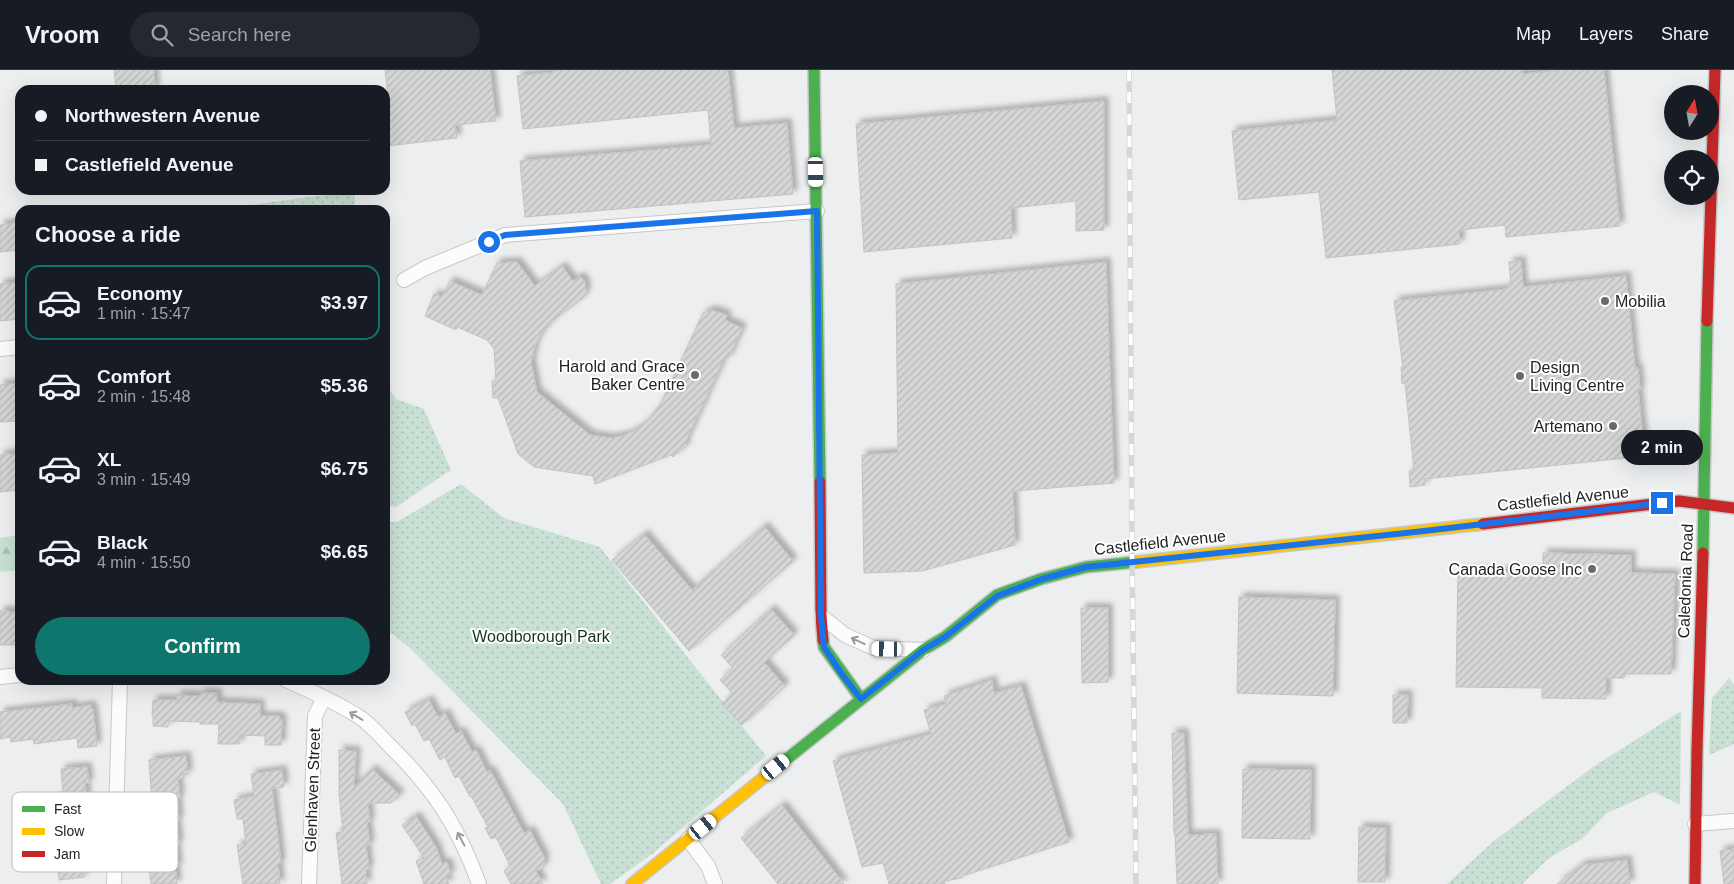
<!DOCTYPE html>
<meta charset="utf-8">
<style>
:root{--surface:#171b24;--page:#242831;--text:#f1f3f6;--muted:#9ea1a6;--line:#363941;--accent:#0f766e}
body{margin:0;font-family:Arial,sans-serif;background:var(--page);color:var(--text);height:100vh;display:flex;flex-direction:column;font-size:19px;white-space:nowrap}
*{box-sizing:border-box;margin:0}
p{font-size:16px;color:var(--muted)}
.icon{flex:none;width:28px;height:28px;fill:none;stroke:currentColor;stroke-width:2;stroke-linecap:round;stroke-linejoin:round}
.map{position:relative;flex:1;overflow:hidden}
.panel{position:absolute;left:15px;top:135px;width:375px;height:480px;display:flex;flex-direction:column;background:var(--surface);border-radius:15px;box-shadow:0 5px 20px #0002}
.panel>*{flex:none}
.guide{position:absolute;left:15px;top:15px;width:375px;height:110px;border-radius:15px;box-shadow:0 5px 20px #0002;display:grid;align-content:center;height:110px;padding:0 20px;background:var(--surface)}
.needle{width:32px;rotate:11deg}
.fabs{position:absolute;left:1664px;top:15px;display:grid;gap:10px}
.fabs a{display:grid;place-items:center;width:55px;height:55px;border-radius:50%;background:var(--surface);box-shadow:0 5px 20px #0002;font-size:25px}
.end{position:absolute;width:22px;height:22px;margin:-11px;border:6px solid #1a73e8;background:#fff;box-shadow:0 0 0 2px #fff}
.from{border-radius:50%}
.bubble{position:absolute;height:35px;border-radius:18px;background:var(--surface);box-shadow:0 5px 20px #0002;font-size:16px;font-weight:700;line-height:35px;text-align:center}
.car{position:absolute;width:15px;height:30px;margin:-15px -8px;border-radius:6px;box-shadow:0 0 4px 1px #0007;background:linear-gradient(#fff 24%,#345 0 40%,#fff 0 76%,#345 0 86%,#fff 0)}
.guide b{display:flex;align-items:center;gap:18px;height:48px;font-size:19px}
.guide b+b{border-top:1px solid var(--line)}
.guide i{width:12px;height:12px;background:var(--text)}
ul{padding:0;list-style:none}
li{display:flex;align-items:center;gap:15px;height:75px;margin:0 10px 8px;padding:0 10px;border:2px solid transparent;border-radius:15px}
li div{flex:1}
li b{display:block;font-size:19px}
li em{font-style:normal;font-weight:700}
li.current{border-color:var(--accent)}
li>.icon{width:45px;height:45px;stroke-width:1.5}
h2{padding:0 20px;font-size:22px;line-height:60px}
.button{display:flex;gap:10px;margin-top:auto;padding:10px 20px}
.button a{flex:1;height:58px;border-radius:30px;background:var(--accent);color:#fff;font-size:20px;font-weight:700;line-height:58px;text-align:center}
header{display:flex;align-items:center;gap:30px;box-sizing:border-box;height:70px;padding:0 25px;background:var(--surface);border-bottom:1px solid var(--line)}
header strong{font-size:24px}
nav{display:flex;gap:28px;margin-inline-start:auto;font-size:18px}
.search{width:350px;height:45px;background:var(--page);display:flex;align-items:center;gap:12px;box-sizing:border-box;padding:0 18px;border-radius:28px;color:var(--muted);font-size:19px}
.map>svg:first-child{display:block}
</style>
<header>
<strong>Vroom</strong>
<div class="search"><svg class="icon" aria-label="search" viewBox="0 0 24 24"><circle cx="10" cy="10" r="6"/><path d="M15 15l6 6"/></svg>Search here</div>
<nav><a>Map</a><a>Layers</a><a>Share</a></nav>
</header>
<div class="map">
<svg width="1734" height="814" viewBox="0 0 1734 814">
<defs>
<pattern id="forest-firs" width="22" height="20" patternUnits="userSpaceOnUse" patternTransform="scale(1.25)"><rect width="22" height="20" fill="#c9e0d4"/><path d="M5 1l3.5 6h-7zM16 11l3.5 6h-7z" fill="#acc0b6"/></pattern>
<pattern id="park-dots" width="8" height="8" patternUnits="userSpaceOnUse" patternTransform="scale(1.25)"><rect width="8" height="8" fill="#c9e0d4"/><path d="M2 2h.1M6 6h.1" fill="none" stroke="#acc0b6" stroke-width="1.8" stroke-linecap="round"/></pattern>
<pattern id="building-hatch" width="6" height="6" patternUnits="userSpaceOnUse" patternTransform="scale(1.25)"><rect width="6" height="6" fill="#d5d6d6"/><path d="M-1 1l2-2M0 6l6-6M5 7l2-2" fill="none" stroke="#b7b7b8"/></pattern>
<filter id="shadow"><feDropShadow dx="4.5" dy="-4.5" stdDeviation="2.5" flood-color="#0004"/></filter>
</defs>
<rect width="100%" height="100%" fill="#edeeef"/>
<path fill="url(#forest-firs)" d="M20,465v35l-20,2v-34z"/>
<path fill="url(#park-dots)" d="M355,121v19h-143z
M385,313l11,16 28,10 27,61 -55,37 -11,-2z
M461,414l43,34 96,29 166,209 -114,98 -42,30h-9l-38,-80 -153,-156 -25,-20v-106h12z
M1729,608l5,7v59l-25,11 3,-57z
M1681,641l-1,94 -26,-13 -47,21 -25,26 -33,19 -27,26h-75l47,-43 99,-74z"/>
<path fill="url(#building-hatch)" stroke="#c2c3c4" filter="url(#shadow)" d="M114,0h40l1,20h-39z
M385,0h105l6,51 -41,4 2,13 -71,8 -1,-51h3z
M555,0h173l6,58 53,-5 6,71 -268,23 -5,-56 191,-16 -3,-35 -185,19 -6,-53 38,-4z
M1332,0h191v4l39,-4h42l16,156 -114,11 -1,-12 -46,5 1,14 -134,14 -7,-66 -80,8 -7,-69 105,-11z
M1104,31v129l-28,1v-30l-65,7 1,30 -148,14 -8,-128z
M20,152v28l-20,2v-27z
M1521,191l2,26 103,-11 9,92h3l2,22h-2l7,66 -221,23 1,6 -15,2 -1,-16 5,-1 -9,-87 -3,1 -1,-17h2l-9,-66 113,-12 -1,-3h5l-2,-24z
M517,192l18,24 27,-20 11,15 7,-5 5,6 1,10 -3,6 -31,23 -11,13 -6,11 -4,17 6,30 53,43 21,3 15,-3 13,-7 12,-11 10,-14 42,-90 9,-3 15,5 -2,5 17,8 -14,31 -4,-1 -39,85 2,2 -14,12 -2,-2 -76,29 -2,-8 -59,-9 -16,-13 -20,-56h-5l-1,-17h4l-2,-32 -7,-9 -30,-13 -1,3 -31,-14 9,-22 8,3 8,-16 32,14 15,-32z
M1106,192l8,221 -101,8 2,54 -93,26 -58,2 -2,-118 36,-2 -2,-169z
M20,212v37l-20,2v-37z
M20,313v38l-20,1v-37z
M20,383v37l-20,2v-37z
M764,456l29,35 -104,90 -77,-91 32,-26 48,56z
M1543,483l88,2v18l44,1 -4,100h-46l-1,4h-18v21l-64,-1v-10l-86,-1 2,-116 85,1z
M1239,527l96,3 -2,96 -96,-3z
M1081,538h27v74l-26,1z
M771,539l23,26 -30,27 21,24 -43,39 -20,-21 11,-10 -13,-14 13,-12 -12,-13z
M0,541l20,1v33h-20z
M992,610l2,13 27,-7 48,156 -107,34v2l-18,3 1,3h-56l-6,-21 -21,4 -29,-106 98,-27 -7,-24 22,-6 -2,-8z
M200,623h17v9l43,2v12h19v2l3,1 -1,26h-16v-9l-25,-1v8l-2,1h-20l1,-20h-19v-2l-31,-1 -1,6 -15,-1v-11h-1l1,-15h24v-5l23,1z
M1393,625h15l-1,28h-14z
M429,630l9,17 7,-4 11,21 5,-3 11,21 4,-2 11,22 3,-2 34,63 6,-3 15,29 -2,1 2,4 -2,1 1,2 -8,4 7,13h-32l-7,-13 6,-5 -14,-29 -5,2 -6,-11 3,-1 -17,-31 -1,1 -11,-21 -4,2 -10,-21 -5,3 -11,-21 -5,2 -9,-17 -3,2 -7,-14z
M72,634v4l19,-3v4h2l4,37 -19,2 -1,-10 -43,6 -1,-5 -22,3 -1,-5 -10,2v-27z
M1172,663h12l4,102 28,-1 2,50h-41l-2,-51h-1z
M339,680l17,1 -2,36 18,-18 28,26 -9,8h-23l2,19 -3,1 3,22 -4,1 3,23 -3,1 1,14h-25l-6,-51 7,-1 -4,-39z
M186,686l2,18h-5l1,4 -6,1 2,19 -3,1 2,21 -3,1 3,23h-3l2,23h-3l2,17h-26l-3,-22h3l-1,-29 1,-3h3l-5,-70z
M87,697l2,16h-4l3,24h-3l4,43h-3l1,3 -4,1 2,23 -26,3 -2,-16 4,-1 -7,-65 7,-1 -1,-4h3l-2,-24z
M1243,699l68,1 -1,69 -68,-1z
M282,700l2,17 -12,1 9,75h-3l2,21h-37l-6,-39 9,-1 -3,-25h-6l-3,-19 20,-4 -3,-22z
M782,735l48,61 14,18h-66l-37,-46z
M416,746l20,31 6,17 5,-2 4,12 -5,2 3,8h-25l-8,-23 8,-3 -22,-33z
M1359,757l27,1 -1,54h-27z
M1734,779v35h-10l-4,-33z
M1627,790l3,24h-73l25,-19z"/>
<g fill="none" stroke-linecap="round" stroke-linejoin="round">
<g stroke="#c7c8c8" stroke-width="16">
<path id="street" d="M404,210l21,-12 80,-33 312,-24
M0,279l20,-2
M821,546l24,19 29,13 49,2
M0,607l20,-2
M286,610c25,11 52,23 75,38 11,8 21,20 30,29 43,42 68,81 88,137
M1695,754l39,-3
M688,769l20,27 7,18
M114,814l6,-204
M309,814l6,-168 9,-18"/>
</g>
<g stroke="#c7c8c8" stroke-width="14">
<path id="fast" d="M814,0l6,412
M1703,483l4,-232
M823,570l1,7 37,52
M783,692l140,-112 22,-13 52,-42 44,-16 45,-12 50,-5"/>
</g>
<g stroke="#c7c8c8" stroke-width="14">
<path id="slow" d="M1136,492l347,-38
M632,814l151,-122"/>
</g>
<g stroke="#c7c8c8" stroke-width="14">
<path id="jam" d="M1707,251l8,-251
M820,412l1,134 2,24
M1483,454l196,-23 55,7
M1695,814l2,-134 6,-197"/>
</g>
<use href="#street" stroke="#fcfcfd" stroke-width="14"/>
<use href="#fast" stroke="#4caf50" stroke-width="11"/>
<use href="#slow" stroke="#ffc107" stroke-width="11"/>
<use href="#jam" stroke="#c62828" stroke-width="11"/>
<g stroke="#d6d6d7" stroke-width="5.5">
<path id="rail" d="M1129,0l3,479 4,335"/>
</g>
<use href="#rail" stroke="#fff" stroke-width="4" stroke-dasharray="11" stroke-linecap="butt"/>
</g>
<defs><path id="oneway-shaft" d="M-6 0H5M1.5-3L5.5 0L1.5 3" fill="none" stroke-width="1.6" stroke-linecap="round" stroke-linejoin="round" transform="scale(1.25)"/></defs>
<g stroke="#9a9a9b">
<use href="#oneway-shaft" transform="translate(858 571) rotate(-155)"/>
<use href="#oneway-shaft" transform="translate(356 646) rotate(-149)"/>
<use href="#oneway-shaft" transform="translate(461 769) rotate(-118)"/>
</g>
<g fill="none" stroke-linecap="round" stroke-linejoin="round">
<path stroke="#1a73e8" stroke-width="6" d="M489,172l16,-7 312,-24 4,405 3,31 17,26 20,26 62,-49 22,-13 52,-41 45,-17 44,-12 338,-36 238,-28"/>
</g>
<g fill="#6a6a6b" stroke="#fff" stroke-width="2">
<circle cx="1605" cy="231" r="5"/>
<circle cx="695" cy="305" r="5"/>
<circle cx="1520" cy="306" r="5"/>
<circle cx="1613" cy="356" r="5"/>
<circle cx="1592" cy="499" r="5"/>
</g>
<g text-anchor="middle" stroke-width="4" stroke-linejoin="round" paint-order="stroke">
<g font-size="16" fill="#232324" stroke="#fff" text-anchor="end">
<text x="1615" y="237" text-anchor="start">Mobilia</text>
<text x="685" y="302">Harold and Grace<tspan x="685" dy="18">Baker Centre</tspan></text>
<text x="1530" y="303" text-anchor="start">Design<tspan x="1530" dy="18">Living Centre</tspan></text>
<text x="1603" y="362">Artemano</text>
<text x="1582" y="505">Canada Goose Inc</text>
</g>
<g font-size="16" fill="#232324" stroke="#fff">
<text transform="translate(1563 428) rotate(-6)" y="6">Castlefield Avenue</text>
<text transform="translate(1160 472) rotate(-6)" y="6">Castlefield Avenue</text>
<text transform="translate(1685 511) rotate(-88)" y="6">Caledonia Road</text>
<text transform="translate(312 720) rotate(-88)" y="6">Glenhaven Street</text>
</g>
<g font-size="16" fill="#153324" stroke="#fff">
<text x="541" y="572">Woodborough Park</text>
</g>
</g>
<rect x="12" y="722" width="166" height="80" rx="8" fill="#fff" stroke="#bdbdbd" stroke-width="1"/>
<rect x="22" y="736" width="23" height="6" fill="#4caf50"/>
<rect x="22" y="758" width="23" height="7" fill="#ffc107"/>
<rect x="22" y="781" width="23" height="6" fill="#c62828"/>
<g font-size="14" fill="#232324">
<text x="54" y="744">Fast</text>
<text x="54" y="766">Slow</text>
<text x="54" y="789">Jam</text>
</g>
</svg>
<div class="fabs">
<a><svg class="needle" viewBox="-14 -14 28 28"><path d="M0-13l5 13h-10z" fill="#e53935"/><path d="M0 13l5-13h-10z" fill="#9ea1a6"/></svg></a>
<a><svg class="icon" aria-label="locate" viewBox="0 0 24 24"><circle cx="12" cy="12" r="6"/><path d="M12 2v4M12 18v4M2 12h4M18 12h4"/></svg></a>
</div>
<i class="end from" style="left:489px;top:172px"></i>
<i class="end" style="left:1662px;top:433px"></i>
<div class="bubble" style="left:1621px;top:360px;width:82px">2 min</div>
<i class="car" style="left:816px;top:102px;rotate:179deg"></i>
<i class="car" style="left:887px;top:579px;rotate:271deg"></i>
<i class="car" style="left:776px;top:697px;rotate:51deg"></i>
<i class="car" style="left:703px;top:757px;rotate:51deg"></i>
<div class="guide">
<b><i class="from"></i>Northwestern Avenue</b>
<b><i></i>Castlefield Avenue</b>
</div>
<section class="panel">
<h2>Choose a ride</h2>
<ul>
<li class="current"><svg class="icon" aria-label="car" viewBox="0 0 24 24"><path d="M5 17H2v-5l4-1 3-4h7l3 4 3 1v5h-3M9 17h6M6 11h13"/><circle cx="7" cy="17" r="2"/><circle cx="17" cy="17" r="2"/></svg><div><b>Economy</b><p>1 min · 15:47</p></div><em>$3.97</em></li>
<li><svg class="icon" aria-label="car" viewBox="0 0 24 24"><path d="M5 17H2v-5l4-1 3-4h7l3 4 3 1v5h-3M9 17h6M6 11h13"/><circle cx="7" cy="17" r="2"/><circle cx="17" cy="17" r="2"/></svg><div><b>Comfort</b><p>2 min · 15:48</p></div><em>$5.36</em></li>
<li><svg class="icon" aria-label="car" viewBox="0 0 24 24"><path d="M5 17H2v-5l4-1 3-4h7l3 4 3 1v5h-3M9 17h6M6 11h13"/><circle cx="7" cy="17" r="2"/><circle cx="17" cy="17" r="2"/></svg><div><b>XL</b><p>3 min · 15:49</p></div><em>$6.75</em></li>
<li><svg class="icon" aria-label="car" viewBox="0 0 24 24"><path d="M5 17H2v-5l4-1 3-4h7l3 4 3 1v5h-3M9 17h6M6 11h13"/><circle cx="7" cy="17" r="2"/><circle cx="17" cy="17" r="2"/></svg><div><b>Black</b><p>4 min · 15:50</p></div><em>$6.65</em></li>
</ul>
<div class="button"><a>Confirm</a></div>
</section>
</div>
